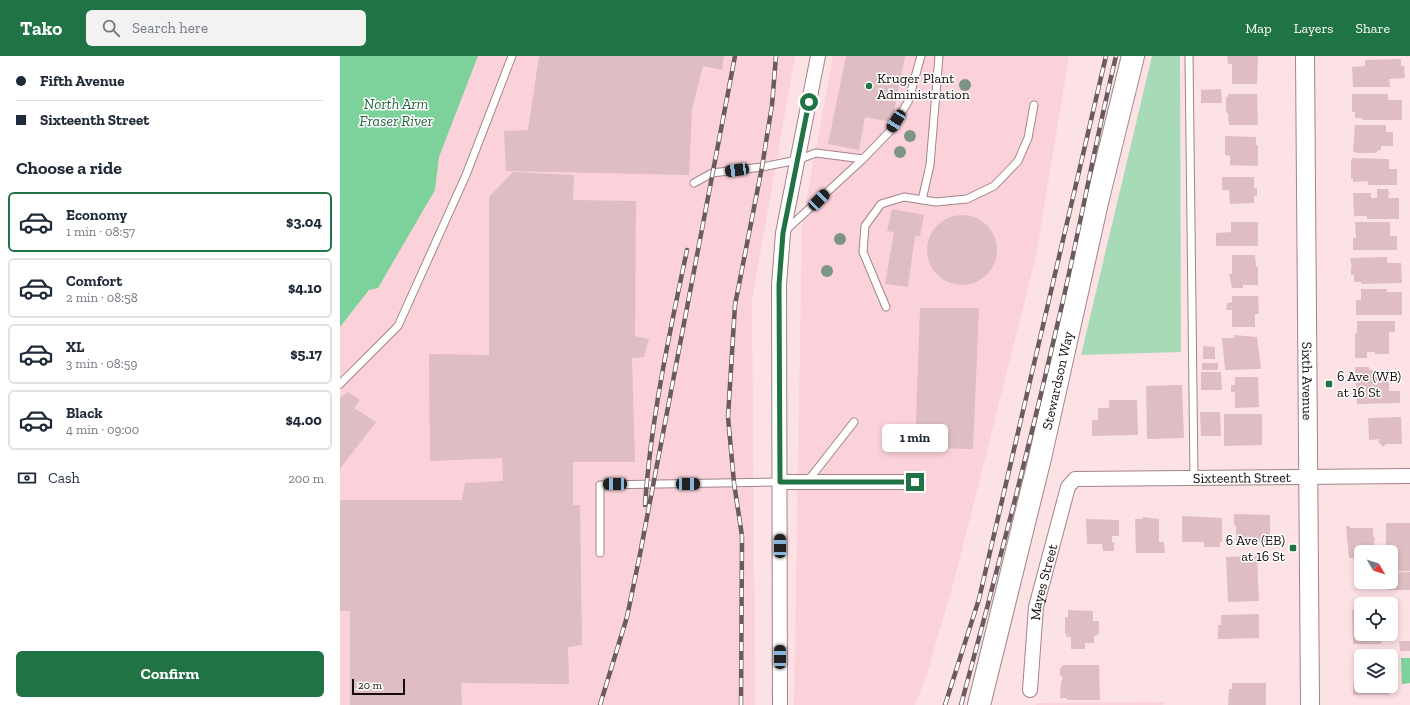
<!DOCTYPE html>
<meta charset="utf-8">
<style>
:root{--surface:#fff;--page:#f2f2f3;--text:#1f2937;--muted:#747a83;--line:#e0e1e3;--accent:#207344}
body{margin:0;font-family:"Zilla Slab",serif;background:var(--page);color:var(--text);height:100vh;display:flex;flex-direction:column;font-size:15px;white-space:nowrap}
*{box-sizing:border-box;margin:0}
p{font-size:13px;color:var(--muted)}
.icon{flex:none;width:22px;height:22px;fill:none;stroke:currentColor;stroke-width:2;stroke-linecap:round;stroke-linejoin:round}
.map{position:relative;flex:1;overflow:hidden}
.drawer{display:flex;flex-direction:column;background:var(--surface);width:340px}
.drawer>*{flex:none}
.guide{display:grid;align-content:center;height:88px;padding:0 16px;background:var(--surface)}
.needle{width:26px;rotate:129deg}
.fabs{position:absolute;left:1014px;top:489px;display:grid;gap:8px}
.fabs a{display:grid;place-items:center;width:44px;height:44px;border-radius:6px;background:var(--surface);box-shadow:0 2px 6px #0003;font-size:20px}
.scale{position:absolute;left:12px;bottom:10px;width:53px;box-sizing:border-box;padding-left:4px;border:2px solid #160b0d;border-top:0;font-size:11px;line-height:14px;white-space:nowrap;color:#160b0d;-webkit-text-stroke:3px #fff;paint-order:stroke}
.end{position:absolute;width:18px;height:18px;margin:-9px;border:5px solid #207344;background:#fff;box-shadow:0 0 0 2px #fff}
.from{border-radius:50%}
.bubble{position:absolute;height:28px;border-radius:6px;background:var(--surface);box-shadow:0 2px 6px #0003;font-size:13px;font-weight:700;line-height:28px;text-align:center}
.car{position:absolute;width:12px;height:24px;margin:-12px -6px;border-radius:5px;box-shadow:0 0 3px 1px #0007;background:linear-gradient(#222 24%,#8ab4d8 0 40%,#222 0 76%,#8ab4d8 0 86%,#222 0)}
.guide b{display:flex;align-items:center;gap:14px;height:38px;font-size:15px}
.guide b+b{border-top:1px solid var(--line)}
.guide i{width:10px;height:10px;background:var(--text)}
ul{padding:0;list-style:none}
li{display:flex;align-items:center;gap:12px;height:60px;margin:0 8px 6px;padding:0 8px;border:2px solid var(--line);border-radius:6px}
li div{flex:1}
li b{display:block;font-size:15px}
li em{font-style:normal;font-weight:700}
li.current{border-color:var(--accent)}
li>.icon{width:36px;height:36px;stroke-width:1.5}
h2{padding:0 16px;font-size:18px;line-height:48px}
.pay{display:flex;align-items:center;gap:10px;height:44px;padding:0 16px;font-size:15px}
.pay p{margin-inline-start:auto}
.primary-button{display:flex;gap:8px;margin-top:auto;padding:8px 16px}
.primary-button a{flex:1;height:46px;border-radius:6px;background:var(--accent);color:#fff;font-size:16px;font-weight:700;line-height:46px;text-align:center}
header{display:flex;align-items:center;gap:24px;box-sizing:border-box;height:56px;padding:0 20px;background:var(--accent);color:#fff}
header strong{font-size:19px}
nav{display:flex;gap:22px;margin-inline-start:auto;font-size:14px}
.search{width:280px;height:36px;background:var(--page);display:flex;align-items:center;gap:10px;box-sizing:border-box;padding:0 14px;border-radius:6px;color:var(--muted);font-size:15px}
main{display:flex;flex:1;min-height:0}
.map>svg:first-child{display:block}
</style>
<header>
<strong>Tako</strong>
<div class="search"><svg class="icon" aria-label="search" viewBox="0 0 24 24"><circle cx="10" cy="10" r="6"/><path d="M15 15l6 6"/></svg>Search here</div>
<nav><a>Map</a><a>Layers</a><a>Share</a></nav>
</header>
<main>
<section class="drawer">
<div class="guide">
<b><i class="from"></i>Fifth Avenue</b>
<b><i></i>Sixteenth Street</b>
</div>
<h2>Choose a ride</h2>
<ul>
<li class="current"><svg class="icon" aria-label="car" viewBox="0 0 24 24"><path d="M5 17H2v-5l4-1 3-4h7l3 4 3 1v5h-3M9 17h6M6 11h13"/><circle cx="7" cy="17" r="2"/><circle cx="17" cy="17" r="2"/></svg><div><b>Economy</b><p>1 min · 08:57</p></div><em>$3.04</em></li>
<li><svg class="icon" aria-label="car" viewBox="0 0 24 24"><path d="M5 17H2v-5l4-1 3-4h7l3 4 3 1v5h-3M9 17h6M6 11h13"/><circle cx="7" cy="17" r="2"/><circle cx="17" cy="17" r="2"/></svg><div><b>Comfort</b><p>2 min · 08:58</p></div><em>$4.10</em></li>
<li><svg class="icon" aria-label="car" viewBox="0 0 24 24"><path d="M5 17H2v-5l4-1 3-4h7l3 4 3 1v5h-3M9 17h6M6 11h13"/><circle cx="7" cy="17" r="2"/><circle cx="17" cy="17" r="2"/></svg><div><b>XL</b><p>3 min · 08:59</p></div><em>$5.17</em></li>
<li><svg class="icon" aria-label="car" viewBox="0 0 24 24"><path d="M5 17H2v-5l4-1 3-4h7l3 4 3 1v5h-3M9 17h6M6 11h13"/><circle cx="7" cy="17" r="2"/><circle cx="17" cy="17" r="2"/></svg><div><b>Black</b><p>4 min · 09:00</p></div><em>$4.00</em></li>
</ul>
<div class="pay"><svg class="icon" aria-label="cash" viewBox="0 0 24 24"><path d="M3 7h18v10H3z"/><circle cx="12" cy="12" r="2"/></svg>Cash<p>200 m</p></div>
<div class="primary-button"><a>Confirm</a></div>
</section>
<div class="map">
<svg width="1070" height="649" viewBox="0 0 1070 649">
<rect width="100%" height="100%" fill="#fce1e5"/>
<path fill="#fbd2d9" d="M138,0h317l-43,244 3,405h-415v-378l29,-37 66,-100 4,-33z
M493,0h236l-33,200 -82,325 -27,93 -12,31h-121l8,-481z
M823,646v3h-127l1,-2z"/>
<path fill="#a7dab7" d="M812,0h28l1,296 -100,3z"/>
<path fill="#7cd29a" d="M0,0h138l-39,101 -4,33 -57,98 -9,2 -29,37z
M1061,602h9v25l-8,1z"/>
<path fill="#debec3" d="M199,0h185l-2,14 -19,-4 -11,43 -3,66 -183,-4 -2,-40 24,-1z
M506,0h59l-13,66 -27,-5 -6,33 -31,-6z
M887,0h31l-1,28h-25v-20h-4z
M1061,3v7h3l1,12 -16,1 1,8h-37l-1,-20 13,-1v-6z
M881,33l1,14h-21v-13z
M888,38h29l1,31h-29l-1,-12h-2v-16h2z
M1012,38h36v6h14v20h-40v-2h-7v-6h-3z
M1015,69h31v7h7v14h-12v3l-6,4h-19v-1h-3z
M885,80l31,1v8h2v21l-28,-1v-9l-5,-1z
M1013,102l36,1v10h8v16h-29v-4l-15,1v-3h-2v-19z
M173,116l61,3 -1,25 63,1 -1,135 14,3 -5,18 -12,1 3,104h-62v43h7l2,140 -14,2 1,37 -108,-1 1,22h-112v-94h-10v-111h122l3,-17 38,-2 -1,-23 -72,3 -1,-107 60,1v-158z
M882,121h32v11h3v8h-3v7l-24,1 -1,-14h-7z
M1037,133h11l2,6h-2v3h11v21h-32v-3h-13l-1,-23h18v5h6z
M552,153l32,6 -4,21h-5l-7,51 -23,-3 9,-52 -7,-1z
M587 194a35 35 0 1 1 70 0a35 35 0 1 1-70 0Z
M891,166h27v24h-42v-13l15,-1z
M1015,166h35v14h7v14h-44v-12h3z
M892,199h23l1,12h2v18h-15v3h-11l-3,-14h3z
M1047,201v6h14l1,20 -41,1v-2h-7v-7h-3v-8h1l-2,-9z
M1021,233h26v3h15v23h-46v-15h5z
M892,240h26l1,18h-4v13h-23v-17h-6l1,-7 5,-1z
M580,252h59l-6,141 -58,-1z
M1017,265h38v11h-6v22h-14v-2h-8v6h-12v-25h2z
M894,279l23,2 4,32 -36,1 -3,-32h12z
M863,290l12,1v12h-12z
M862,307h16v7h-16z
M1015,311h14v3h20v21h11v12l-43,1z
M861,316h20l1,18h-21z
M895,321h23l1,30 -24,1v-16h-4v-7h4z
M842,329l2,53 -37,1 -1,-53z
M8,336l12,8 -6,8 22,14 -36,47v-71z
M769,344h28l1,35 -46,1v-16h6v-12h11z
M860,356h20l1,24h-20z
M884,358h38v31l-38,1z
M1061,361l1,27h-16l-3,3 -5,-6 2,-2 -11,1 -1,-22z
M894,458l36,1v27h-34v-17h-2z
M842,460l40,2v24h-2v5h-16v-5h-22z
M803,461l16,2v23h5l1,11h-29l-1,-34h7z
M746,463l33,1v16h-7v6h2v9h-11l-1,-7h-15z
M1046,467h24v48l-19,1v-20h-5z
M1006,470h4v2h23v9h2l-2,15h-12v6h-12z
M917,500l2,45 -31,1 -2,-45z
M1070,516v18h-22v-8h3v-9z
M728,554l25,1v10h6v13l-5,2v7h-9v6h-14v-12h-5l1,-3h-2v-17h3z
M1012,554h9v24h20v10h-28z
M919,558v24l-41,1v-14h3v-10z
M1059,585h11v10h-10z
M723,609h36l1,35h-33v-2h-7l1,-16 2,-4 -3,-3v-6z
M1019,622h2v8h27l1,9h-36v-12h6z
M892,627h34v22h-38l1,-16h3z"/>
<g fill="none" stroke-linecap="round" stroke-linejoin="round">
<g stroke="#a28489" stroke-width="9">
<path id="service" d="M849,0l5,421
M354,127l18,-10 50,-6 35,-7 19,-7 47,6
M582,144l8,-35 9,-109
M445,175l78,-72 27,-28 18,-29 13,-46
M546,251l-23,-55 2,-26 16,-22 23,-7 32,5 31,-3 27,-13 24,-25 10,-23 6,-33
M0,328l58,-58 68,-151 46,-119
M467,426l47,-60
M260,497v-68l180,-3"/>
</g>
<g stroke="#a28489" stroke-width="16">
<g id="minor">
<path d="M440,426h135"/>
<path id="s1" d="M690,634l6,-83 32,-120 7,-8 335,-3"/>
<path d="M440,649l-1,-420 4,-52 35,-177"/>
</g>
</g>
<g stroke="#a28489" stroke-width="20">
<g id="tertiary">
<path id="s2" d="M965,0l5,649"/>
</g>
</g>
<g stroke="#a28489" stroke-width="24">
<g id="primary">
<path id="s3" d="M639,649l61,-247 58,-260 35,-142"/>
</g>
</g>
<use href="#service" stroke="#fff" stroke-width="7"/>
<use href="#minor" stroke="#fff" stroke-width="14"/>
<use href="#tertiary" stroke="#fff" stroke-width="18"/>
<use href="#primary" stroke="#fff" stroke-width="22"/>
<g stroke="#6c5b5e" stroke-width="4.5">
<path id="rail" d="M305,449c6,-86 24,-170 42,-255
M260,649l27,-88 13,-63 95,-498
M401,649l1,-169 -8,-53 -6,-66 7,-112 27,-138 10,-62 4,-49
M605,649l34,-106 127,-543
M621,649c36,-132 70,-266 101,-400 19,-83 34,-166 54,-249"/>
</g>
<use href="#rail" stroke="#fff" stroke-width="3" stroke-dasharray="9" stroke-linecap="butt"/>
</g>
<g fill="#7f9584">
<circle cx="625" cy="29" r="6"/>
<circle cx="570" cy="80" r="6"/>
<circle cx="560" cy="96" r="6"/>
<circle cx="500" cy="183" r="6"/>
<circle cx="487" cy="215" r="6"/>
</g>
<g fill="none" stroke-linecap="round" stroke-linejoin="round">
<path stroke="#207344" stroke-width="5" d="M469,46l-26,131 -4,52 1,197h135"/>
</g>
<g fill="#207344" stroke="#fff" stroke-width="1.5">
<circle cx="529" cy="30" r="4"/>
<rect x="985" y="324" width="8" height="8" rx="2"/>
<rect x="949" y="488" width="8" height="8" rx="2"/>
</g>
<g text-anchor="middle" stroke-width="3" stroke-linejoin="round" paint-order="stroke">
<g font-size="14" fill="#160b0d" stroke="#fff" text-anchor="start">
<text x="537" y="27">Kruger Plant<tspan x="537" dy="16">Administration</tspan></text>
<text x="997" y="325">6 Ave (WB)<tspan x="997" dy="16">at 16 St</tspan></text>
<text x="945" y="489" text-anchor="end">6 Ave (EB)<tspan x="945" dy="16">at 16 St</tspan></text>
</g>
<g font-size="14" fill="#160b0d" stroke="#fff">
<text dy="5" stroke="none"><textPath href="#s2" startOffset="325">Sixth Avenue</textPath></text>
<text dy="5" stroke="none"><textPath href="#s3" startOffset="334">Stewardson Way</textPath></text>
<text dy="5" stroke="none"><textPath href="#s1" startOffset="385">Sixteenth Street</textPath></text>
<text dy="5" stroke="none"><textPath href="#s1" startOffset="109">Mayes Street</textPath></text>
</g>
<g font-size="15" font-style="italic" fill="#286540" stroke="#fff">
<text x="56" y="53">North Arm<tspan x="56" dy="17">Fraser River</tspan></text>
</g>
</g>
</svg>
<div class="fabs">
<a><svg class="needle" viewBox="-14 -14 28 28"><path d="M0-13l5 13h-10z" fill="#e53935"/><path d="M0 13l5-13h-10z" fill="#747a83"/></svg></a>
<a><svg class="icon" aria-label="locate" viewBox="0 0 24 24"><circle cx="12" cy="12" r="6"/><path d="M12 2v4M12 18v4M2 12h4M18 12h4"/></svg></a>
<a><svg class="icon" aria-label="layers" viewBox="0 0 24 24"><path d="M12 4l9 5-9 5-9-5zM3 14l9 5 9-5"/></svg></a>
</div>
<div class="scale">20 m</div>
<i class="end from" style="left:469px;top:46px"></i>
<i class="end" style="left:575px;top:426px"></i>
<div class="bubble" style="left:542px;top:368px;width:66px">1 min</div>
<i class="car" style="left:556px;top:65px;rotate:212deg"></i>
<i class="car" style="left:397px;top:114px;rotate:262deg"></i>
<i class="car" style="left:479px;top:144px;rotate:45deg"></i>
<i class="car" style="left:275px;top:428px;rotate:269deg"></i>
<i class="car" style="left:348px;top:428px;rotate:90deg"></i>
<i class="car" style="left:440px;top:490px;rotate:0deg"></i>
<i class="car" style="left:440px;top:601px;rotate:0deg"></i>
</div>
</main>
